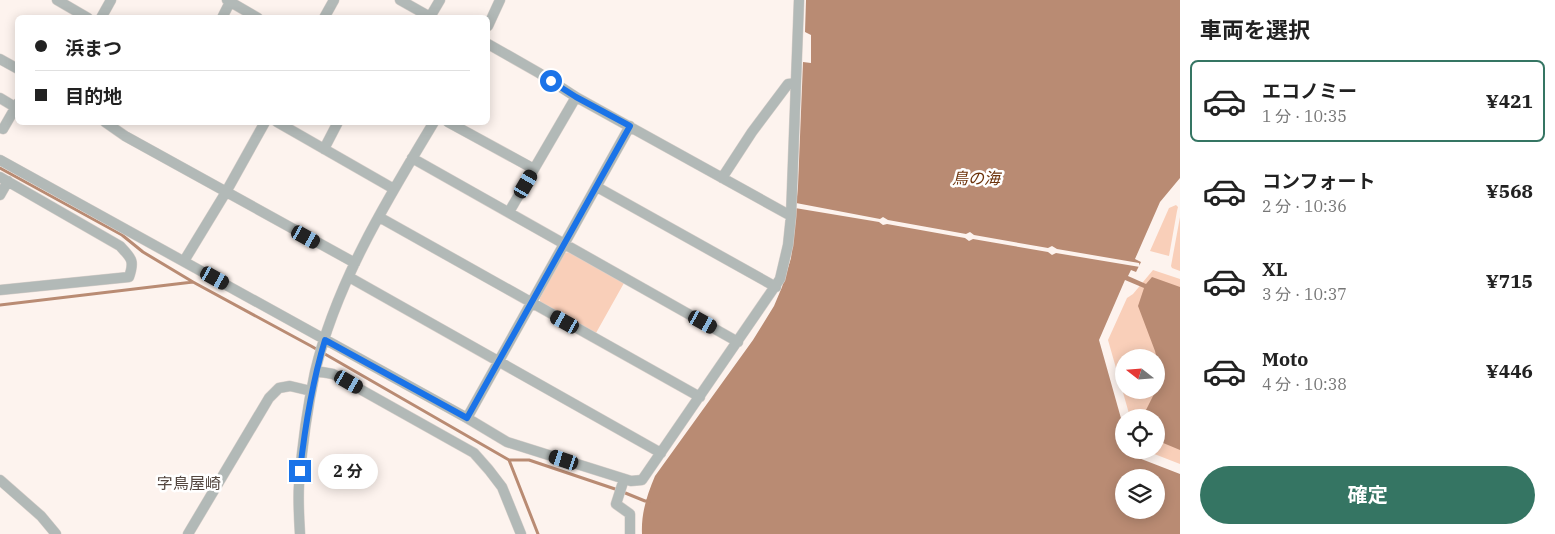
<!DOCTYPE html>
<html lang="ja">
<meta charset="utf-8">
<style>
:root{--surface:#fff;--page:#f6f6f6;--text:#222;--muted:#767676;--line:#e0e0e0;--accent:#357563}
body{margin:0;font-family:"IBM Plex Serif","Noto Sans JP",serif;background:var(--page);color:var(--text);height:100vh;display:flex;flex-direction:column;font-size:19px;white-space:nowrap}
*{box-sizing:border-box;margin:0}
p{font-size:16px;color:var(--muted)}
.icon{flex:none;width:28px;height:28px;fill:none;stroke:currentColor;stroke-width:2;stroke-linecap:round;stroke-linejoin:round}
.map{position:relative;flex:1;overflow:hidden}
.details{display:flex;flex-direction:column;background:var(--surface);width:375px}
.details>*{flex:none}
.banner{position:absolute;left:15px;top:15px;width:475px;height:110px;border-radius:8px;box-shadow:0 2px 12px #0003;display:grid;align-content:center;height:110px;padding:0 20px;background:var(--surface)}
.needle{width:32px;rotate:287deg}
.fabs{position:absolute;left:1115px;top:349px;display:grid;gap:10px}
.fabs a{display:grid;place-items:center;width:50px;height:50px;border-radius:50%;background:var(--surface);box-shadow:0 2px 12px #0003;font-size:25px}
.end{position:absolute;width:22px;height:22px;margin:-11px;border:6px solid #1a73e8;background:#fff;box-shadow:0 0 0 2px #fff}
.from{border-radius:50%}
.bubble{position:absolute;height:35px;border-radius:18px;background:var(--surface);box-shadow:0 2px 12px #0003;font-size:16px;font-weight:700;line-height:35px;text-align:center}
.car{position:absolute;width:15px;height:30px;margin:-15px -8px;border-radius:6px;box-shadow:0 0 4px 1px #0007;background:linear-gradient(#222 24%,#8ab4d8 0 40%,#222 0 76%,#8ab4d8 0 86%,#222 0)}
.banner b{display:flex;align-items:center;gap:18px;height:48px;font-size:19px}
.banner b+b{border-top:1px solid var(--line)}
.banner i{width:12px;height:12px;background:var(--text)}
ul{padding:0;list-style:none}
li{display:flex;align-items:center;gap:15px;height:82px;margin:0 10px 8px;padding:0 10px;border:2px solid transparent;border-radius:8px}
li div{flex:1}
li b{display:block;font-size:19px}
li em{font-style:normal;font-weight:700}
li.current{border-color:var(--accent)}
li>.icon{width:45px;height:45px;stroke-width:1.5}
h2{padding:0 20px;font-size:22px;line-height:60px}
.button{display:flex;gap:10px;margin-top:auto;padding:10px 20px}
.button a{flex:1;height:58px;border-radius:30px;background:var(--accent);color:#fff;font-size:20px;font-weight:700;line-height:58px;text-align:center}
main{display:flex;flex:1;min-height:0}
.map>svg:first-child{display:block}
</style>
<main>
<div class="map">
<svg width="1180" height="534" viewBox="0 0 1180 534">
<rect width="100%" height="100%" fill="#fdf3ee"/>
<path fill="#f9cfb9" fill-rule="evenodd" d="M1176,205l2,2 -1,4 -8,45 -19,-5 19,-43z
M1180,217v54l-8,-3 -1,-2z
M570,252l54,31 -28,50 -56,-31v-4l23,-45z
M1153,270l27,9v185l-36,-14h12v-32l-26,-1 -22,-77 19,-42 6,-4zM1124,358h32v32h-32z"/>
<path fill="#b98b73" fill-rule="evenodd" d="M806,0h374v178l-20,24 -25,57 6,3 -5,10 -5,-2 -3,6 18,8 6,-7 28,10v163l-24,-10v-22l-13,-1v-1l13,-26 4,-18 -5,-21 -17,-45 6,-18 -19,-8 -26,60 25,89v21h5l2,5 49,19v60h-538c-1,-21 5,-39 13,-58l98,-136 21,-34 8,-19 9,-29 2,-19 5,-53 5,-124 8,1v-28l-6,-3zM1124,478h32v32h-32z"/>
<path fill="#fdf3ee" d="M796,203l84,16 3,-2 5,3 78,14 4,-2 4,3 74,13 4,-2 5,3 82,14 1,4 -84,-14 -4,2 -4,-3 -75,-13 -4,2 -4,-3 -78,-14 -4,1 -4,-3 -84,-14z"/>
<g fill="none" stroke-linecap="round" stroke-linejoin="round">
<path stroke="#b98b73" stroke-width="3" d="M0,168l122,67 21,17 50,30
M0,305l193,-23 118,64 198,114h20l89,30 27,11h4
M509,460l29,74"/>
<g stroke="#dad1cc" stroke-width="11">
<path id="minor" d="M57,0l31,18
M227,0l31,18
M400,0l32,18
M430,17l10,-17
M101,18l10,-18
M222,18l8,-16
M324,18l10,-18
M488,26l12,-26
M488,44l51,29 37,24 215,119
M0,59l18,10
M0,98l15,9
M105,122l20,14 230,127
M277,122l117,67
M448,122l86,47
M3,129l15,-26
M324,149l14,-27
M412,158l326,184
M0,160l467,258 40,24 124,39 11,-1 138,-201 8,-34 3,-29 8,-216
M0,177l120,69c11,12 15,14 9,31l-129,13
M722,178l30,-46 36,-48 7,-1
M597,187l179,100
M0,195l8,-14
M509,212l67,-115
M379,217l321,180
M184,261l42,-69 39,-70
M349,277l312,176
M316,371l17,3 141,79 15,17 13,17 19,47
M467,418l163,-292
M624,479l-8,25 14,10v20
M0,480l41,36 15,18
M188,534l81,-136 10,-10 11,-2 21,5
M300,534c-1,-16 -2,-33 -1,-49 3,-38 8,-76 16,-113 21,-89 72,-172 119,-250"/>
</g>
<use href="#minor" stroke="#b2b9b7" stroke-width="10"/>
</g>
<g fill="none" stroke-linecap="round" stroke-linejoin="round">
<path stroke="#1a73e8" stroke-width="6" d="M300,471c5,-45 12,-88 25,-131l142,78 163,-292 -54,-29 -25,-16"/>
</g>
<g text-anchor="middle" stroke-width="5" stroke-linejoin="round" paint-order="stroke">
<g font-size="16" font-style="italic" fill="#6c320a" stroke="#fff">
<text x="976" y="184">鳥の海</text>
</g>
<g font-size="16" fill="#53463f" stroke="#fff">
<text x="189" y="489">字鳥屋崎</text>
</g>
</g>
</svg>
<div class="fabs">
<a><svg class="needle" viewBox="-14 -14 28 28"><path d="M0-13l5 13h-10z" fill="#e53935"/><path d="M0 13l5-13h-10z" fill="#767676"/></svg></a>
<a><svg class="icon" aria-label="locate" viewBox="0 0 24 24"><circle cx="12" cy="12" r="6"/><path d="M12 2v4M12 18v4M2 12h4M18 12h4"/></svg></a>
<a><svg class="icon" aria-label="layers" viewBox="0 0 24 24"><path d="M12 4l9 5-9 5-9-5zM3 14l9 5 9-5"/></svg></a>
</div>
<i class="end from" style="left:551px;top:81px"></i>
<i class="end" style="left:300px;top:471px"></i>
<div class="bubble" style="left:318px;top:454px;width:60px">2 分</div>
<i class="car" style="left:526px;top:184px;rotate:30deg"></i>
<i class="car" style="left:306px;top:237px;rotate:119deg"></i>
<i class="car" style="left:215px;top:278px;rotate:119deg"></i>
<i class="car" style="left:565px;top:322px;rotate:299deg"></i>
<i class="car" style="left:703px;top:322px;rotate:119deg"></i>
<i class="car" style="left:349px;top:382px;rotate:120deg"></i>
<i class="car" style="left:564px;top:460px;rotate:288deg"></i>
<div class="banner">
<b><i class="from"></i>浜まつ</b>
<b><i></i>目的地</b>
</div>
</div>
<section class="details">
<h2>車両を選択</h2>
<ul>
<li class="current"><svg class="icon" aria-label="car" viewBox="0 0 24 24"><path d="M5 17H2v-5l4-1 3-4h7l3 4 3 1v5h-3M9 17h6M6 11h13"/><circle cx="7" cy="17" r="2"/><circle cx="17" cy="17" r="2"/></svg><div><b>エコノミー</b><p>1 分 · 10:35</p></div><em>¥421</em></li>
<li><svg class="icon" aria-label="car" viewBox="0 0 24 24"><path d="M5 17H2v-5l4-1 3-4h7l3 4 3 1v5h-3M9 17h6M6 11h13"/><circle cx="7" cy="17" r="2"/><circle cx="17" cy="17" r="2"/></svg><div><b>コンフォート</b><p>2 分 · 10:36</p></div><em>¥568</em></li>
<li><svg class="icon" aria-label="car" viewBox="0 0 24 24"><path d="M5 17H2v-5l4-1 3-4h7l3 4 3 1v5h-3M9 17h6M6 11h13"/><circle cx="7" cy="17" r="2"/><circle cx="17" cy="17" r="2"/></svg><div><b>XL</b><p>3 分 · 10:37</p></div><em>¥715</em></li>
<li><svg class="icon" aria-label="car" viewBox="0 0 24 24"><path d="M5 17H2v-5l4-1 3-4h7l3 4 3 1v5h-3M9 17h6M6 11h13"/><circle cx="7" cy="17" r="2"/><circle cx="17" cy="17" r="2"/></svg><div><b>Moto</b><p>4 分 · 10:38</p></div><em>¥446</em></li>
</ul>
<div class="button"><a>確定</a></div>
</section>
</main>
